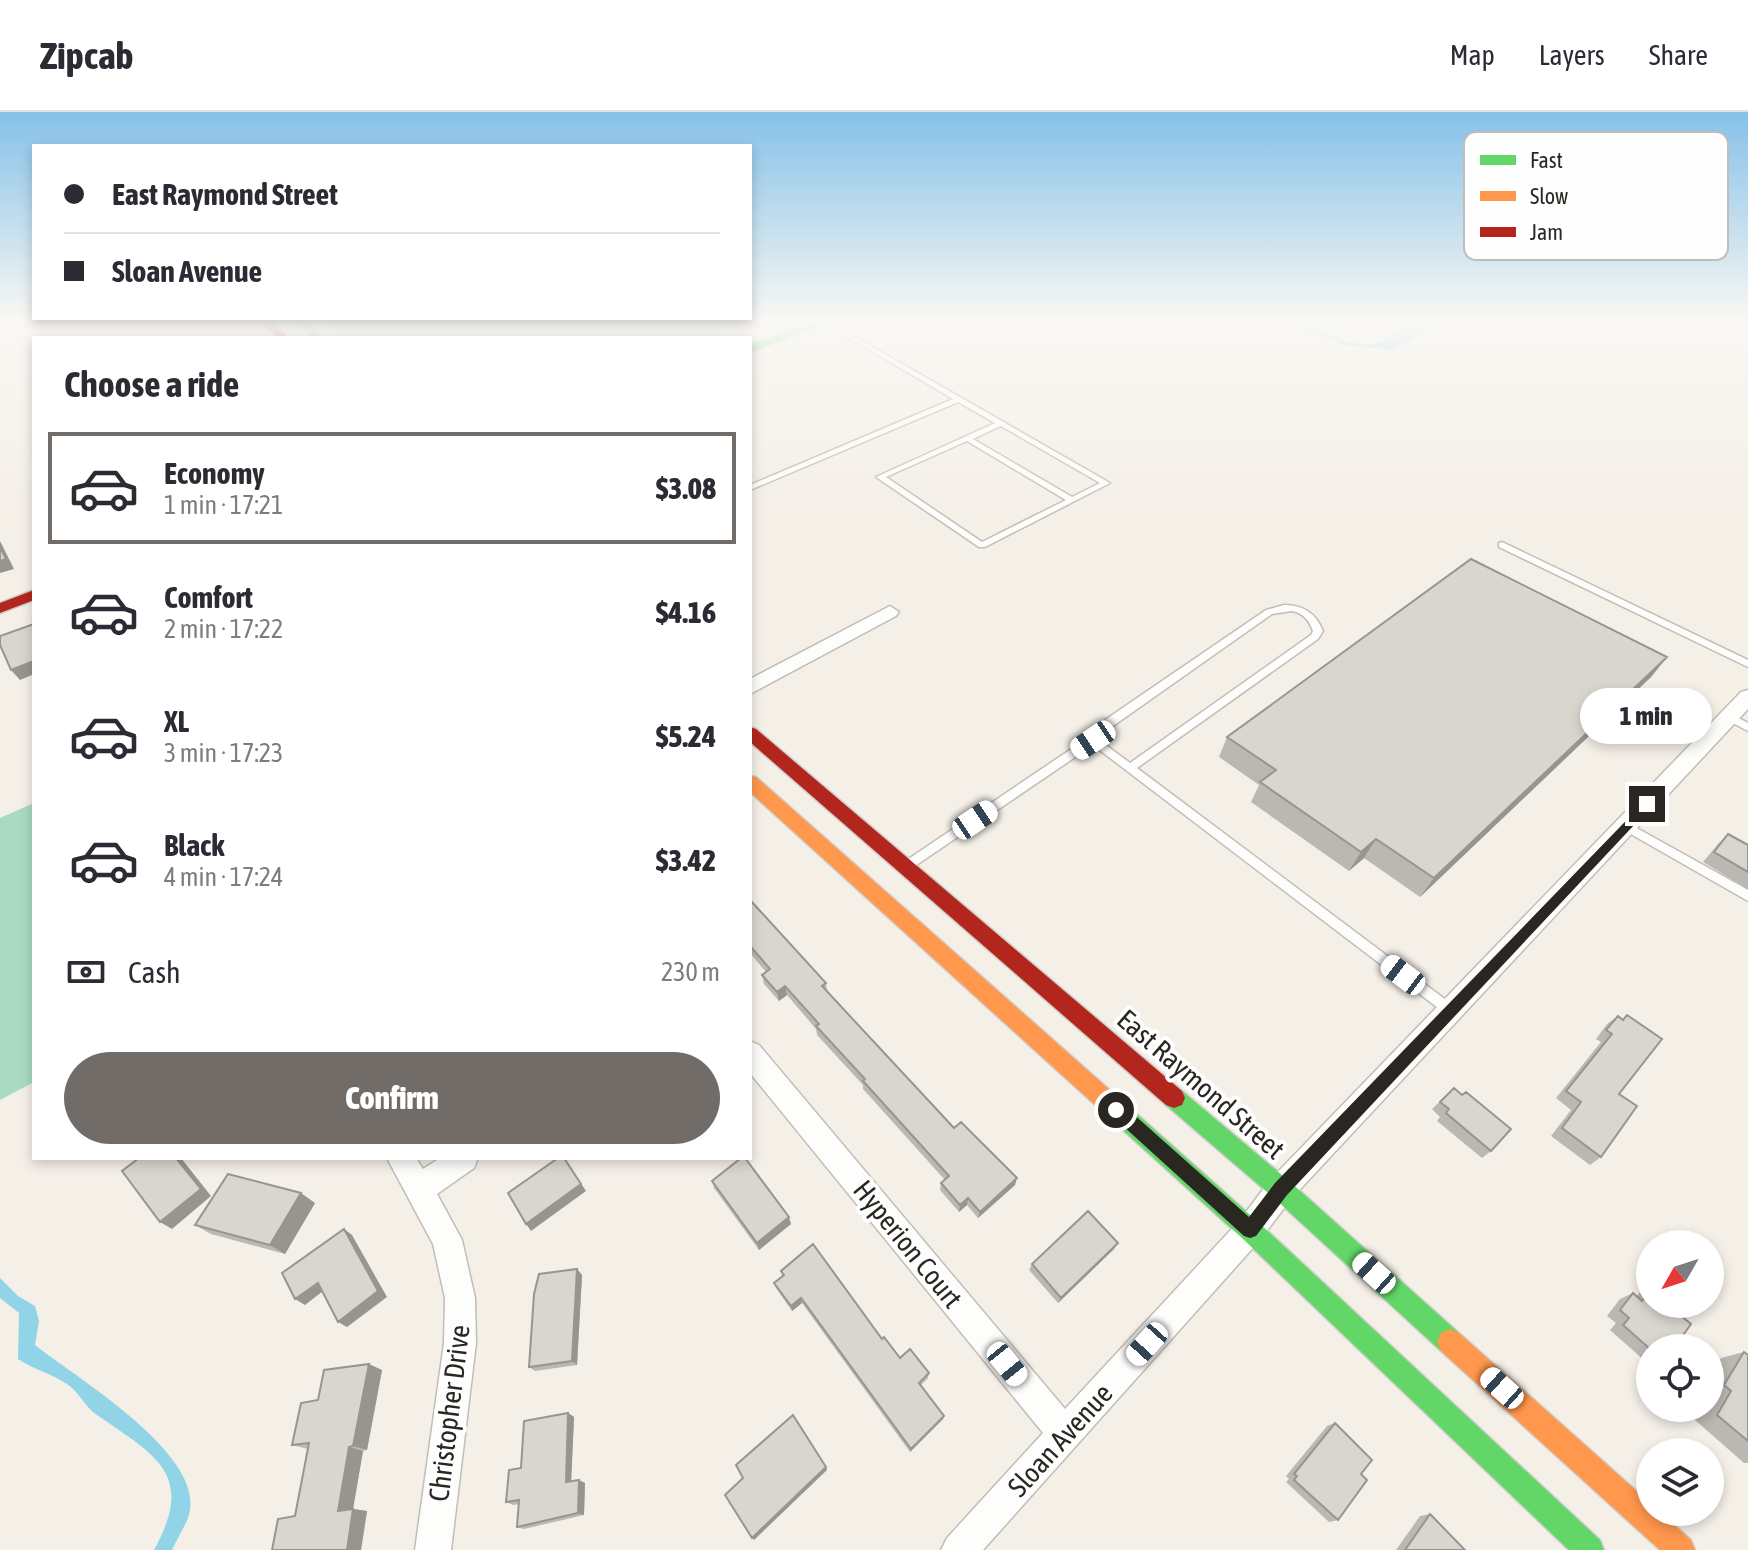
<!DOCTYPE html>
<meta charset="utf-8">
<style>
:root{--surface:#fff;--page:#f7f7f7;--text:#2b2b33;--muted:#7c7c81;--line:#e1e1e2;--accent:#716c67}
body{margin:0;font-family:"Asap Condensed",sans-serif;background:var(--page);color:var(--text);height:100vh;display:flex;flex-direction:column;font-size:30px;white-space:nowrap}
*{box-sizing:border-box;margin:0}
p{font-size:26px;color:var(--muted)}
.icon{flex:none;width:44px;height:44px;fill:none;stroke:currentColor;stroke-width:2;stroke-linecap:round;stroke-linejoin:round}
.map{position:relative;flex:1;overflow:hidden}
.drawer{position:absolute;left:32px;top:224px;width:720px;height:824px;display:flex;flex-direction:column;background:var(--surface);border-radius:0px;box-shadow:0 4px 12px #0003}
.drawer>*{flex:none}
.banner{position:absolute;left:32px;top:32px;width:720px;height:176px;border-radius:0px;box-shadow:0 4px 12px #0003;display:grid;align-content:center;height:176px;padding:0 32px;background:var(--surface)}
.needle{width:52px;rotate:231deg}
.controls{position:absolute;left:1636px;top:1118px;display:grid;gap:16px}
.controls a{display:grid;place-items:center;width:88px;height:88px;border-radius:50%;background:var(--surface);box-shadow:0 4px 12px #0003;font-size:40px}
.end{position:absolute;width:36px;height:36px;margin:-18px;border:10px solid #2a2622;background:#fff;box-shadow:0 0 0 4px #fff}
.from{border-radius:50%}
.bubble{position:absolute;height:56px;border-radius:28px;background:var(--surface);box-shadow:0 4px 12px #0003;font-size:26px;font-weight:800;line-height:56px;text-align:center}
.car{position:absolute;width:24px;height:48px;margin:-24px -12px;border-radius:10px;box-shadow:0 0 6px 2px #0007;background:linear-gradient(#fff 24%,#345 0 40%,#fff 0 76%,#345 0 86%,#fff 0)}
.banner b{display:flex;align-items:center;gap:28px;height:76px;font-size:30px}
.banner b+b{border-top:2px solid var(--line)}
.banner i{width:20px;height:20px;background:var(--text)}
ul{padding:0;list-style:none}
li{display:flex;align-items:center;gap:24px;height:112px;margin:0 16px 12px;padding:0 16px;border:4px solid transparent;border-radius:0px}
li div{flex:1}
li b{display:block;font-size:30px}
li em{font-style:normal;font-weight:800}
li.selected{border-color:var(--accent)}
li>.icon{width:72px;height:72px;stroke-width:1.5}
h2{padding:0 32px;font-size:36px;line-height:96px}
.pay{display:flex;align-items:center;gap:20px;height:88px;padding:0 32px;font-size:30px}
.pay p{margin-inline-start:auto}
.action{display:flex;gap:16px;margin-top:auto;padding:16px 32px}
.action a{flex:1;height:92px;border-radius:48px;background:var(--accent);color:#fff;font-size:32px;font-weight:800;line-height:92px;text-align:center}
header{display:flex;align-items:center;gap:48px;box-sizing:border-box;height:112px;padding:0 40px;background:var(--surface);border-bottom:2px solid var(--line)}
header strong{font-size:38px}
nav{display:flex;gap:44px;margin-inline-start:auto;font-size:28px}
.map>svg:first-child{display:block}
</style>
<header>
<strong>Zipcab</strong>
<nav><a>Map</a><a>Layers</a><a>Share</a></nav>
</header>
<div class="map">
<svg width="1748" height="1438" viewBox="0 0 1748 1438">
<rect width="100%" height="100%" fill="#f4efe7"/>
<path fill="#abdac2" d="M323,210h425l-44,16h-362z
M34,691v279l-34,18v-282z"/>
<path fill="#91d4e8" d="M1280,210c31,0 61,25 92,22 15,-1 26,-16 40,-21 7,-3 17,-1 25,-1l-42,28 -47,-4z
M0,1166l18,18 17,10 4,15 -4,24c40,32 165,106 155,165 -2,13 -13,28 -18,40h-18c42,-76 2,-94 -57,-135 -12,-8 -18,-23 -30,-31 -15,-10 -34,-15 -49,-25l1,-46 -19,-15z"/>
<g fill="none" stroke-linecap="round" stroke-linejoin="round">
<g stroke="#c1bdb7" stroke-width="3">
<path id="lane" d="M822,210h7l281,161 -125,64h-6l-103,-70 119,-54 -37,-21 -208,88v-5l203,-86zM1001,314l99,57 -28,14 -99,-58zM967,329l99,59 -84,42 -96,-65z
M1502,430l246,118v7l-249,-120v-4z
M1284,493c19,0 32,8 39,26l-5,8 -181,129 317,238 2,4 -2,4 -4,2 -4,-2 -353,-269 -181,123h-8l-2,-3 2,-3 185,-125 16,-17 161,-110zM1292,499c11,2 17,9 21,20l-2,4 -181,128 -31,-23 14,-14 159,-112z
M1729,601l19,10v8l-23,-12 -1,-2z
M1626,710l122,68v11l-126,-72 -1,-3 1,-3z"/>
</g>
<g stroke="#c1bdb7" stroke-width="3">
<path id="street" d="M890,494l9,6 -3,4 -146,78v-15z
M1748,578v19l-457,490 -31,41 -277,310h-42l6,-12 96,-105 -293,-360v-32l9,4 306,364 175,-189 31,-41 470,-487z
M387,1046h29l7,11 17,-11h38l-4,10 -37,26 25,46 13,58 1,45 -25,207h-36l29,-207 1,-45 -12,-54z"/>
</g>
<g stroke="#d0ceca" stroke-width="3">
<path id="fast" d="M296,210h11l17,16h-11z
M816,210h15l-81,30v-7z
M1174,976l8,3 107,90 170,152 4,9 -4,9 -9,4 -9,-4 -168,-154 -107,-92 -3,-7 3,-7z
M1112,983l8,4 138,123 342,318 4,10h-35l-327,-312 -138,-125 -3,-7 3,-7z"/>
</g>
<g stroke="#d0ceca" stroke-width="3">
<path id="slow" d="M750,664l6,1 364,322 3,7 -3,7 -8,4 -8,-4 -354,-321z
M1450,1217l9,4 191,170v9h10l31,28 4,10h-35l-219,-199 -4,-9 4,-9z"/>
</g>
<g stroke="#d0ceca" stroke-width="3">
<path id="jam" d="M261,210h11l17,16h-11z
M34,478v10l-34,13v-10z
M750,615l6,2 426,362 3,7 -3,7 -8,3 -8,-3 -416,-363z"/>
</g>
<use href="#lane" fill="#fdfdfb" fill-rule="evenodd"/>
<use href="#street" fill="#fdfdfb" fill-rule="evenodd"/>
<use href="#fast" fill="#63d668" fill-rule="evenodd"/>
<use href="#slow" fill="#ff974d" fill-rule="evenodd"/>
<use href="#jam" fill="#b3261e" fill-rule="evenodd"/>
</g>
<path fill="#bbb7b2" d="M1667,545l-16,20 -231,220 -56,-39 -15,13 -98,-69 8,-17 -40,-28 8,-20z
M1728,722l20,11v44l-45,-27 15,-18z
M750,788l76,83 1,8 127,137 61,57 -37,33 -11,-13 -8,7 -19,-22 1,-7 4,-3 -82,-91v-4l-46,-50 -1,-6 -29,-34 -8,6 -15,-17 -2,-9 4,-3 -16,-19z
M1627,903l-8,79 -18,63 -11,8 -39,-29 20,-26 -15,-12 45,-56 -5,-3 11,-15 11,-8 4,3z
M1454,976l37,63 -9,7 -45,-37 3,-4 -8,-8z
M712,1069l79,43 -32,26 -45,-62z
M315,1091l-30,51 -74,-20 -16,-9z
M1114,1137l-56,54 -29,-33 3,-6z
M577,1157l5,6 -5,90 -42,6 -6,-4z
M781,1159l101,68 18,19 29,15 -1,5 -7,7 22,34 -33,33 -108,-149 -10,8 -16,-23 -2,-5 8,-7z
M1650,1169v79l-5,1 -35,-31 6,-7 -9,-7 13,-17 13,-6 4,3 10,-14z
M1744,1240l4,3v108h-4l-49,-43 7,-12h8v-30l11,-20z
M382,1258l-15,80 -4,1 -10,58 14,2 -6,39h-89l23,-34 13,-67 -16,-4 26,-45z
M568,1301l6,4 -3,65 14,1 -1,32 -60,14 -7,-2 2,-23 -6,1 -7,-3 15,-34z
M1335,1311l26,51 -23,46 -9,2 -43,-40 3,-3 -3,-3 41,-50z
M1430,1402l35,36h-69l24,-34z"/>
<path fill="#989591" d="M0,429l14,28 -14,4z
M1667,545l-16,20 -231,220 14,-19z
M34,549v13l-14,6 -9,-10z
M1376,727l-12,19 -15,13 12,-19z
M785,874l2,9 -8,6 -2,-9z
M176,1046h5l30,38 -39,33 -12,-7z
M564,1046l22,33 -55,40 -5,-7z
M1017,1066l-2,7 -37,33 2,-6z
M301,1081l14,10 -30,51 -15,-9z
M968,1086l-1,7 -8,7 1,-7z
M789,1105l2,7 -32,26 -2,-7z
M344,1117l8,6 35,62 -40,30 -9,-5z
M1118,1131l-4,6 -56,54 3,-5z
M577,1157l5,6 -5,90 -5,-4z
M318,1171l9,5 -22,17 -10,-6z
M801,1186l1,5 -10,8 -1,-5z
M369,1252l13,6 -15,80 -14,-4z
M568,1301l6,4 -3,68 -5,-3z
M944,1304l-1,3 -33,33 1,-3z
M349,1335l14,4 -10,58 14,2 -6,39h-14l-9,-39z
M826,1355l1,3 -73,70 -2,-2z
M579,1368l6,3 -1,32 -6,-2z"/>
<path fill="#d9d5cf" stroke="#989591" stroke-width="2" d="M0,435l6,12 -6,2z
M1471,447l196,98 -233,221 -58,-39 -15,13 -101,-70 16,-12 -49,-33z
M34,512v37l-23,9 -11,-25v-9z
M1728,722l20,11v27l-34,-20z
M750,788l76,83 -4,3 132,142 7,-6 56,56 -37,34 -12,-14 -8,7 -19,-22 8,-7 -86,-95 2,-2 -49,-53 3,-2 -34,-38 -8,6 -15,-17 8,-6 -20,-23z
M1627,903l35,24 -43,55 18,12 -36,51 -39,-29 19,-26 -15,-11 46,-57 -6,-4 12,-14 5,4z
M1454,976l8,7 4,-3 45,37 -20,22 -45,-38 3,-4 -9,-7z
M139,1046h37l25,31 -41,33 -38,-51z
M558,1046h6l17,26 -55,40 -18,-31z
M741,1046h4l44,59 -32,26 -45,-62z
M228,1062l73,19 -31,52 -75,-20z
M1088,1099l30,32 -57,55 -29,-34z
M344,1117l34,62 -40,31 -20,-39 -23,16 -13,-26z
M813,1132l69,95 2,-2 16,21 10,-9 19,24 -10,10 25,33 -33,33 -110,-151 -10,8 -17,-23 10,-8 -3,-4z
M577,1157l-5,92 -43,6 5,-73 5,-20z
M1650,1178v14h37l-8,10 12,10 -17,24 -24,1 -27,-24 6,-7 -9,-8 13,-17 9,8z
M1744,1240l4,3v86l-31,-26 14,-24 -7,-6z
M369,1252l-16,82 -4,1 -11,64 15,-2 -6,41h-75l6,-31 17,-3 14,-73 -17,2 9,-42 17,-3 6,-30z
M568,1301l-2,69 13,-2 -1,33 -61,14 2,-27 -13,2 3,-32 12,-2 3,-47z
M793,1303l33,52 -74,71 -27,-43 18,-17 -7,-13z
M1335,1311l37,37 -11,14 6,6 -29,40 -44,-40 3,-4 -3,-2z
M1430,1402l35,36h-60z"/>
<linearGradient id="sky" x2="0" y2="1"><stop stop-color="#85c1e8"/><stop offset="0.51" stop-color="#faf8f4"/><stop offset="1" stop-color="#faf8f4" stop-opacity="0"/></linearGradient>
<rect width="1748" height="411" fill="url(#sky)"/>
<path fill="#2a2622" d="M1647,687l4,1v7l-364,388 -31,41 -6,2 -6,-2 -133,-121v-11h11l127,113 26,-34z"/>
<g text-anchor="middle" stroke-width="8" stroke-linejoin="round" paint-order="stroke">
<g font-size="28" fill="#2a2622" stroke="#fefefe">
<text transform="translate(1201 972) rotate(41)" y="10">East Raymond Street</text>
<text transform="translate(908 1132) rotate(51)" y="10">Hyperion Court</text>
<text transform="translate(449 1301) rotate(-83)" y="10">Christopher Drive</text>
<text transform="translate(1060 1328) rotate(-48)" y="10">Sloan Avenue</text>
</g>
</g>
<rect x="1464" y="20" width="264" height="128" rx="12" fill="#fefefe" stroke="#bebdbc" stroke-width="2"/>
<rect x="1480" y="43" width="36" height="10" fill="#63d668"/>
<rect x="1480" y="79" width="36" height="10" fill="#ff974d"/>
<rect x="1480" y="115" width="36" height="10" fill="#b3261e"/>
<g font-size="22" fill="#2a2622">
<text x="1530" y="56">Fast</text>
<text x="1530" y="92">Slow</text>
<text x="1530" y="128">Jam</text>
</g>
</svg>
<div class="controls">
<a><svg class="needle" viewBox="-14 -14 28 28"><path d="M0-13l5 13h-10z" fill="#e53935"/><path d="M0 13l5-13h-10z" fill="#7c7c81"/></svg></a>
<a><svg class="icon" aria-label="locate" viewBox="0 0 24 24"><circle cx="12" cy="12" r="6"/><path d="M12 2v4M12 18v4M2 12h4M18 12h4"/></svg></a>
<a><svg class="icon" aria-label="layers" viewBox="0 0 24 24"><path d="M12 4l9 5-9 5-9-5zM3 14l9 5 9-5"/></svg></a>
</div>
<i class="end from" style="left:1116px;top:998px"></i>
<i class="end" style="left:1647px;top:692px"></i>
<div class="bubble" style="left:1580px;top:576px;width:132px">1 min</div>
<i class="car" style="left:1093px;top:628px;rotate:236deg"></i>
<i class="car" style="left:975px;top:708px;rotate:56deg"></i>
<i class="car" style="left:1403px;top:863px;rotate:307deg"></i>
<i class="car" style="left:1374px;top:1161px;rotate:312deg"></i>
<i class="car" style="left:1147px;top:1232px;rotate:222deg"></i>
<i class="car" style="left:1007px;top:1252px;rotate:141deg"></i>
<i class="car" style="left:1502px;top:1276px;rotate:312deg"></i>
<div class="banner">
<b><i class="from"></i>East Raymond Street</b>
<b><i></i>Sloan Avenue</b>
</div>
<section class="drawer">
<h2>Choose a ride</h2>
<ul>
<li class="selected"><svg class="icon" aria-label="car" viewBox="0 0 24 24"><path d="M5 17H2v-5l4-1 3-4h7l3 4 3 1v5h-3M9 17h6M6 11h13"/><circle cx="7" cy="17" r="2"/><circle cx="17" cy="17" r="2"/></svg><div><b>Economy</b><p>1 min · 17:21</p></div><em>$3.08</em></li>
<li><svg class="icon" aria-label="car" viewBox="0 0 24 24"><path d="M5 17H2v-5l4-1 3-4h7l3 4 3 1v5h-3M9 17h6M6 11h13"/><circle cx="7" cy="17" r="2"/><circle cx="17" cy="17" r="2"/></svg><div><b>Comfort</b><p>2 min · 17:22</p></div><em>$4.16</em></li>
<li><svg class="icon" aria-label="car" viewBox="0 0 24 24"><path d="M5 17H2v-5l4-1 3-4h7l3 4 3 1v5h-3M9 17h6M6 11h13"/><circle cx="7" cy="17" r="2"/><circle cx="17" cy="17" r="2"/></svg><div><b>XL</b><p>3 min · 17:23</p></div><em>$5.24</em></li>
<li><svg class="icon" aria-label="car" viewBox="0 0 24 24"><path d="M5 17H2v-5l4-1 3-4h7l3 4 3 1v5h-3M9 17h6M6 11h13"/><circle cx="7" cy="17" r="2"/><circle cx="17" cy="17" r="2"/></svg><div><b>Black</b><p>4 min · 17:24</p></div><em>$3.42</em></li>
</ul>
<div class="pay"><svg class="icon" aria-label="cash" viewBox="0 0 24 24"><path d="M3 7h18v10H3z"/><circle cx="12" cy="12" r="2"/></svg>Cash<p>230 m</p></div>
<div class="action"><a>Confirm</a></div>
</section>
</div>
